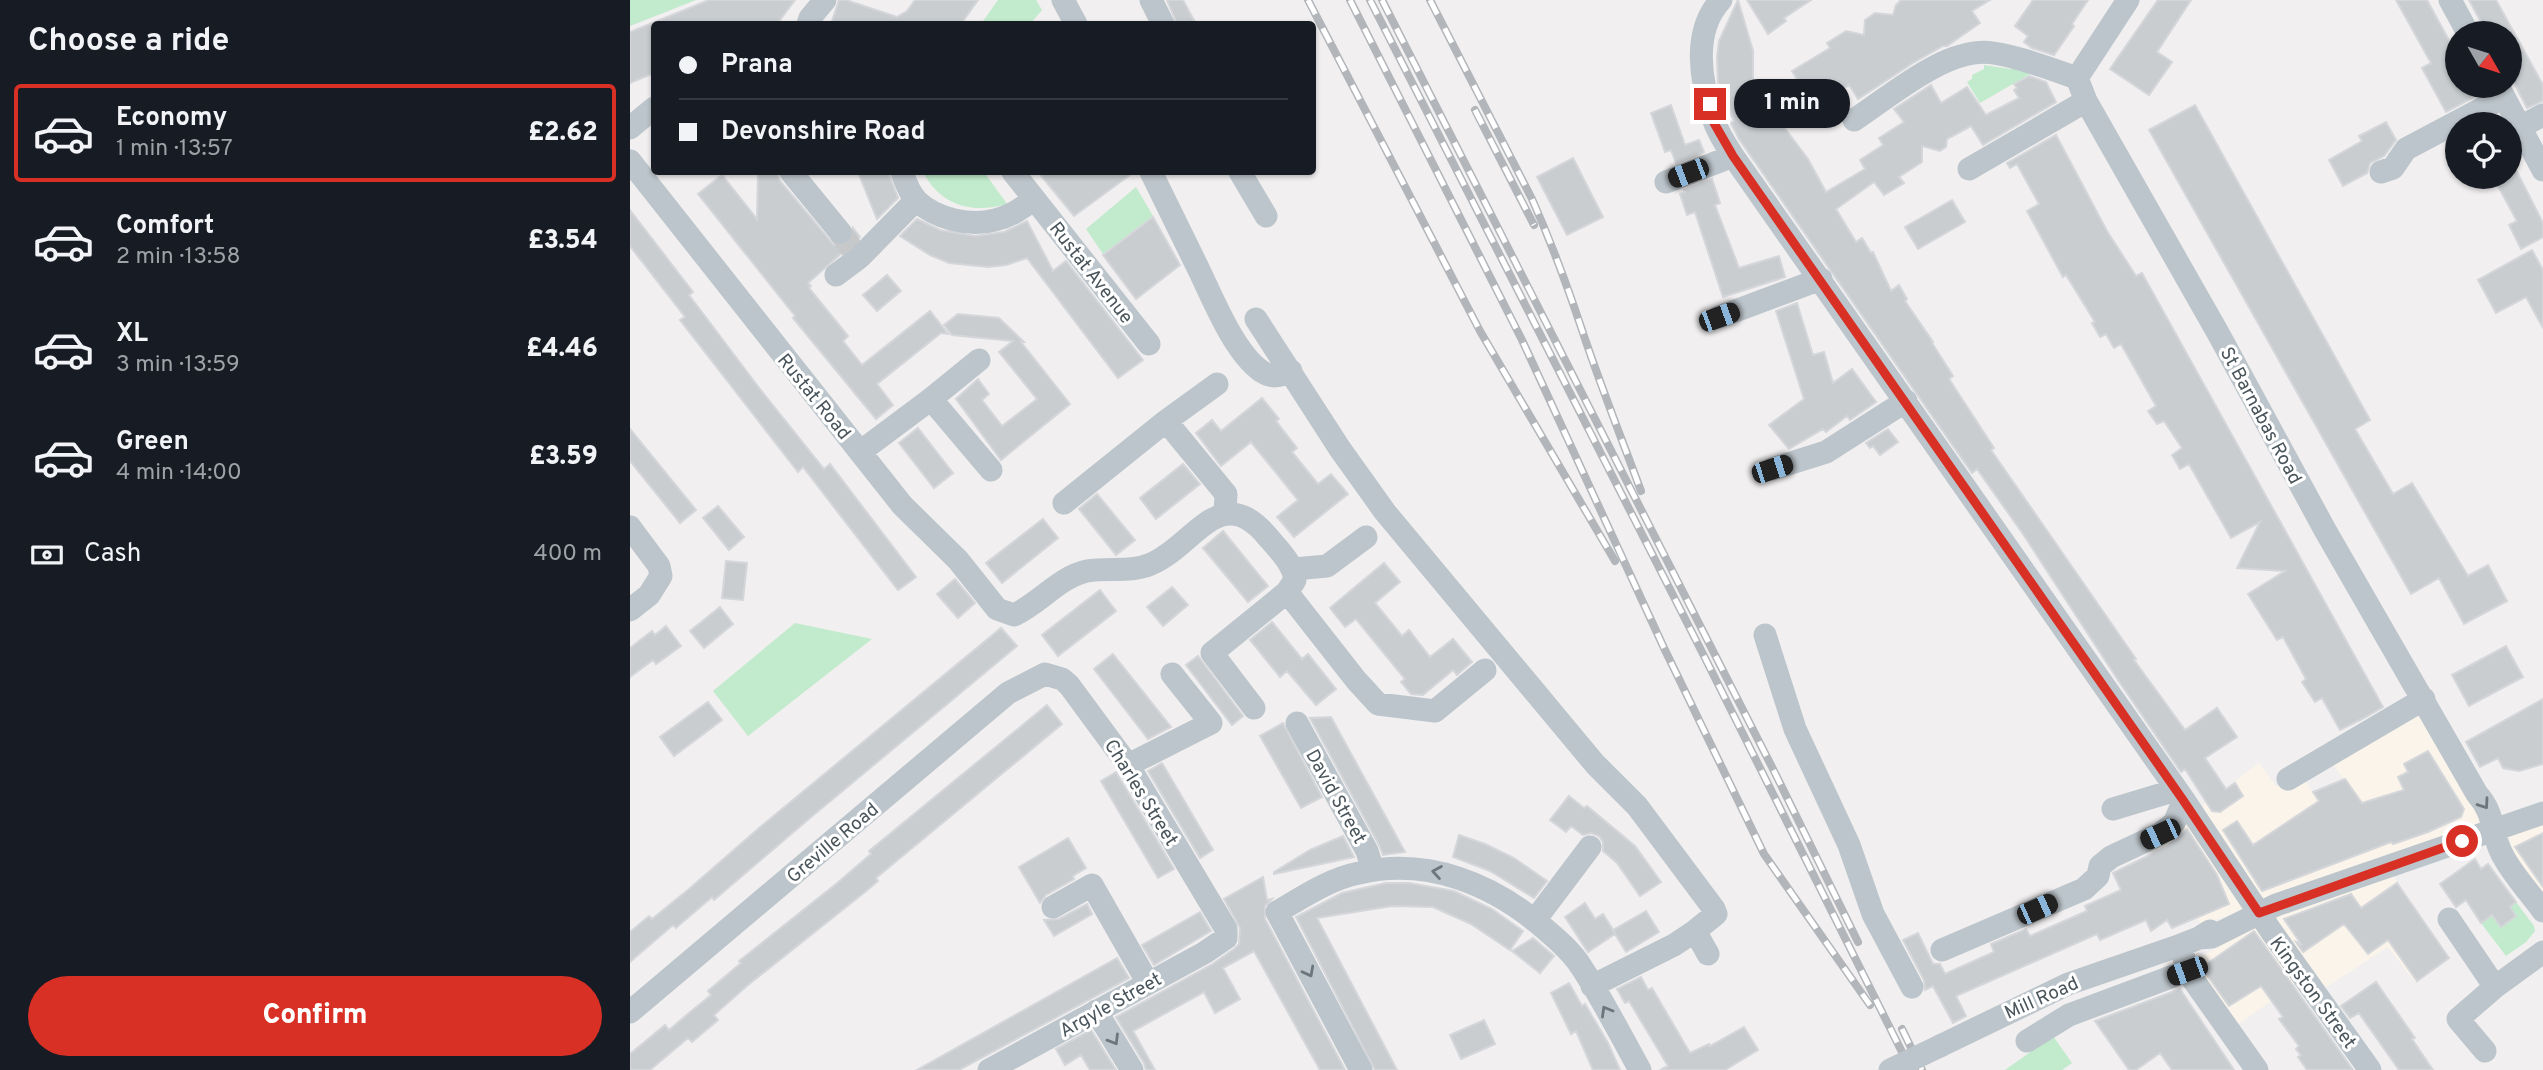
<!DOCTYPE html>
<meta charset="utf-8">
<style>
:root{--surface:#171b24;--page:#242831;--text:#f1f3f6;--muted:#9ea1a6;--line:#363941;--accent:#d93025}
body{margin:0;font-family:Overpass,sans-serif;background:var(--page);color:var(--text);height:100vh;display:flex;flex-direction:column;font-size:26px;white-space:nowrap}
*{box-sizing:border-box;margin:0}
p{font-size:23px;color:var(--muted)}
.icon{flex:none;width:38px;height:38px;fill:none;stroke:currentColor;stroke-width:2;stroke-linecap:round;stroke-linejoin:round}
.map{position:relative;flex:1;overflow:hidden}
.panel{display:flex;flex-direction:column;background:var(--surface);width:630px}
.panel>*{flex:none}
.guide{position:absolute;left:21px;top:21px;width:665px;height:154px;border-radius:7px;box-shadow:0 2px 5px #0004;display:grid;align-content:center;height:154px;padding:0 28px;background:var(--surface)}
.needle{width:46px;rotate:129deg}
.controls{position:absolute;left:1815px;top:21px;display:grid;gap:14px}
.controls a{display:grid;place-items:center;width:77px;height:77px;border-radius:50%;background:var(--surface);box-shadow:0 2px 5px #0004;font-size:35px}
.end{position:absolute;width:32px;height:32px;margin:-16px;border:9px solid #d93025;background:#fff;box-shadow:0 0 0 4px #fff}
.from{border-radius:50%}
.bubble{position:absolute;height:49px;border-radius:24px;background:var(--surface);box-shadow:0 2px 5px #0004;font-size:23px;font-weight:800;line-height:49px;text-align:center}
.car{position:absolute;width:21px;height:42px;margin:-21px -10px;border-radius:9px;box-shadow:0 0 5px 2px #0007;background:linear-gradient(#222 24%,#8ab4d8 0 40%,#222 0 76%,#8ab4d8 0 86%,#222 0)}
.guide b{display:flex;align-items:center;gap:24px;height:66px;font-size:26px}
.guide b+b{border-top:2px solid var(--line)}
.guide i{width:18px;height:18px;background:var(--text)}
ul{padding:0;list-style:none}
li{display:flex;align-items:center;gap:21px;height:98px;margin:0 14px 10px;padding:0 14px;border:4px solid transparent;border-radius:7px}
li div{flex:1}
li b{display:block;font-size:26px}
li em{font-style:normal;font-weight:800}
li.active{border-color:var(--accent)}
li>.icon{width:63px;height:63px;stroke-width:1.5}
h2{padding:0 28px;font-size:32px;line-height:84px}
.pay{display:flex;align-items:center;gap:18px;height:77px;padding:0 28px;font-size:26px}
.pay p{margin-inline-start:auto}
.action{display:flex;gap:14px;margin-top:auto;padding:14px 28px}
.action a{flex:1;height:80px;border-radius:42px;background:var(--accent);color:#fff;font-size:28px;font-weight:800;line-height:80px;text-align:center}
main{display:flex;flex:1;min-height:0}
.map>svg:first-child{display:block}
</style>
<main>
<section class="panel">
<h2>Choose a ride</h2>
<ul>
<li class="active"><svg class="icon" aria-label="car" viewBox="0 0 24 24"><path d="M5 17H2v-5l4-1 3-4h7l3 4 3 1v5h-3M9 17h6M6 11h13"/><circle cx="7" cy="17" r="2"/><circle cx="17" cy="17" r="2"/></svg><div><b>Economy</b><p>1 min · 13:57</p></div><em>£2.62</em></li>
<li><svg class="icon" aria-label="car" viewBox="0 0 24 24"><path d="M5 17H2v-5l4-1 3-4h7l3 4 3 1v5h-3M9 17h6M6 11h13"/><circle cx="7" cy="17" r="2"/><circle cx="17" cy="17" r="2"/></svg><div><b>Comfort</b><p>2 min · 13:58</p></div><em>£3.54</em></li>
<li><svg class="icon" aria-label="car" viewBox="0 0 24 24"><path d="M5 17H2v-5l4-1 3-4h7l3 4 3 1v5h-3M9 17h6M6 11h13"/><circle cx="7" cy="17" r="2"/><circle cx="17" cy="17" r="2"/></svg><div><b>XL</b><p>3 min · 13:59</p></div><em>£4.46</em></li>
<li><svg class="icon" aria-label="car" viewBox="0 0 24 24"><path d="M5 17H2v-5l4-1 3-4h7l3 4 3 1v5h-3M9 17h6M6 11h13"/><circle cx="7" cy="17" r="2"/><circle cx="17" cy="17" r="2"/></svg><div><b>Green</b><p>4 min · 14:00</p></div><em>£3.59</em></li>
</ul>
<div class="pay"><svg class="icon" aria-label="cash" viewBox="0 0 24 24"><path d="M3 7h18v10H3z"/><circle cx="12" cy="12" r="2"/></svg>Cash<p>400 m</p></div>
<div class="action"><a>Confirm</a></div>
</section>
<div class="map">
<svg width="1913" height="1070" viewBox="0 0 1913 1070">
<rect width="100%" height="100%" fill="#f1efef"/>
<path fill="#faf4ea" d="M1789,704l65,121 -283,100 -12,-28 -34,-51 28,-19 22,-23 54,-41 17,23 23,-14 27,38 33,-10 -32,-44z
M1913,822v75l-29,-42 -6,-22z
M1761,873l59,84 -35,25 -27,-35 -72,47 -12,-16 -67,47 -44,-62 52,-35z"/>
<path fill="#c1ebcc" d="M0,0h66l-66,26z
M368,0h38l6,10 -12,14h-49z
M1354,65l26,4 19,-1 1,6 -50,29 -13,-21 5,-3v-4l12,-6z
M293,172h61l23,32c-35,10 -66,2 -84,-32z
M506,187l17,29 -50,38 -17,-25z
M165,623l77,16 -124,97 -35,-45z
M1886,902l18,24 1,5 -9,11 -20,14 -25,-33 11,-8 9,11 15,-10 -6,-9z
M1423,1036l19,27 -10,7h-57z"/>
<path fill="#c9cdd0" stroke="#d4d6da" stroke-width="2" d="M79,0h86l-18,24h-123v49l-24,10v-51z
M209,0h7l51,17 10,-6 8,-11h63l-17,24h-130z
M537,0h16l13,24h-19z
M1108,0l15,51v37l25,37 3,-2 27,36 18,33 39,-23 -5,-9 23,-15 -4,-7 25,-16 -10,-13 37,-24 10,18 26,-16 19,28 33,-17 -5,-8 3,-2 -3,-4 15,-8 17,6 10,20 -73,43 -12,-19 -24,13 -1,8 -6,4 -18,-5v16l-23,15 5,6 -20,12 -10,-13 -38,27 20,33 6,-4 9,15 2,-1 18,39 8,-6 8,14 -2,2 28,41 -1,1 21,33 -4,3 45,69 -3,2 145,209 -2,1 51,70 32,-22 20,29 -32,21 21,31 9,-6 8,13 -23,16 -8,-1 -27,-42 -4,3 -63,-92 -95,-146 -46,-65 -5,4 -233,-334 -8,-16 3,-2 -16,-38 -1,-26 2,-16z
M1117,0h64l-27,18 2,3 -18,13z
M1271,0h89l-18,11 8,12 -33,23h-4l-30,17 -55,36 -9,-14 -34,23 -23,-37 38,-23 -3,-5 19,-12 18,4 1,-15 10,-7 18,2 3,-10z
M1403,0h55l-16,24 2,2 -20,29 -22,-7 -8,-6 4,-6 -13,-10z
M1528,0h33l-34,52 15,10 -23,33 -39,-26z
M1766,0h31l30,55v31h13l6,10 -30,16 -24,-44 9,-5z
M1839,0h27l47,85v16l-16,7 -17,-33v-42h-23z
M1041,105l14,40 14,-5 5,12 -28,11 -5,-13 -6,2 -14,-39z
M1565,105l175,315 -15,9 38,65 19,-11 56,93 20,-11 19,36 -43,23 -25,-46 -28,16 -262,-464z
M1756,122l10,18 -12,16 -14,7 -3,10 -24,13 -14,-26 33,-19 -3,-5z
M1426,135l51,96 29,45 6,-3 241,434 -21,12 -22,11 -18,-32 -7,4 -13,-20 4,-3 -23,-42 -6,3 -29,-46 37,-23 -48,-3 23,-46 -29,16 -42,-74 -9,5 -8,-14 10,-7 -18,-27 -7,3 -9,-13 8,-5 -35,-62 -7,4 -8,-14 -6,3 -8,-14 3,-1 -29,-47 -3,2 -36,-66 12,-7 -22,-40 -7,4 -3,-5z
M943,158l30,59 -36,18 -30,-58z
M1880,158l33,65v14l-22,12 -12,-24 8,-4 -24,-44h17z
M128,172h19l3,9 54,64 8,1 7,-4 4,-6v-8l7,9 -52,46 3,3 -2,2 39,48 -5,5 19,24 68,-54 18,23 -7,-1 -64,51 16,21 -17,14 -83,-101 2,-2 -97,-122 24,-19 35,44z
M228,172h30l10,26 -21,21z
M408,172h96l-60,44z
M1082,179l8,24 -5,2 24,63 40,-12 6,21 -62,20 -28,-85 -8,3 -7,-21 5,-2 -1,-2z
M1322,200l13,22 -47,27 -13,-22z
M0,210l63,82 -4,3 71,94 64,80 6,-5 86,113 -18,13 -95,-123 -5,5 -118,-152 5,-3 -55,-71z
M523,217l27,48 -44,34 -33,-44z
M287,219l23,11 35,6 29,-4 23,-11 26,50 13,-10 77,99 -25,18 -91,-120 -21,7 -18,2 -39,-4 -19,-8 -30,-19z
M1902,250l11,20v58l-17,-31 -30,16 -18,-33z
M257,275l14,16 -24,20 -14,-16z
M1167,303l16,52 11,-3 9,31 19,-14 24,33 -26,18 -3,-4 -21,16 -3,-3 -34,20 -20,-24 35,-26 -28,-88z
M328,314l41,4 25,24h-3l49,62 -69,56 -45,-61 22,-20 11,15 -7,6 20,26 35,-27 -38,-47 14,-11 -61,-6 -8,-10z
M632,398l17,21 -3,2 21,27 -5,4 26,32 13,-10 17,20 -54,43 -17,-20 21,-17 -47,-58 -30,24 -25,-33 16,-13 9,11z
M288,428l35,45 -19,15 -35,-45z
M0,429l66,81 -16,13 -50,-62z
M1258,429l10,13 -18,13 -7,-9 -3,2 -4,-5z
M553,464l17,20 -44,35 -16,-21z
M467,494l38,46 -19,15 -37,-46z
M88,506l26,31 -15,13 -26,-32z
M413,519l15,19 -56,45 -16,-20z
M593,531l45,55 -20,16 -45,-54z
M96,561l21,2 -4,37 -21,-2z
M754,563l16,19 -25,21 27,33 7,-6 21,27 23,-18 19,23 -15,13 -4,-5 -30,25 -12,-1 -10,-12 4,-3 -49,-60 -11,8 -15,-19z
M325,579l20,24 -17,15 -21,-24z
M542,587l16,18 -25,21 -16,-19z
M470,590l16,21 -58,45 -16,-21z
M90,607l13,17 -29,24 -14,-17z
M642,622l30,37 6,-5 28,35 -20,16 -29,-34 -7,6 -30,-37z
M36,626l15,20 -25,18 -3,-4 -23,17v-29l22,-17 3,4z
M371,628l16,18 -207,172 -96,82 -2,-3 -36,31 -3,-3 -43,37v-30l19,-16 3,3 37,-30 70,-61z
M1876,646l17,31 -54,29 -17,-31z
M483,654l58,73 -23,12 -54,-70z
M568,656l45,60 -11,9 -46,-60z
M1913,699v65l-24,7 -16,-3 -5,-10 -18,9 -14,-25z
M78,702l14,18 -48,36 -14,-19z
M417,705l15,19 -186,154 2,3 -13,11 -117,93 -34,30 4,5 -26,22 -4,-4 -38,32h-20v-16l35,-29 4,5 20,-17 22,-18 -3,-4 33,-28 -2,-2 97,-77 35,-30 -2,-3z
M701,717l74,135 -22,3 -4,-10 -69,-127z
M653,723l39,74 -21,11 -41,-72z
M1798,751l36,58 -3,8 -33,15 -35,12 -2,-2 -129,49 -39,-61 14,-9 16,24 66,-44 -6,-9 32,-13 17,24 42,-13 -6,-13 10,-5 -4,-8z
M532,763l51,87 -13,8 -52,-87z
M486,772l58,97 -16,9 -57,-97z
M939,796l15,12 3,-2 48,40 26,36 -21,14 -23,-33 -14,-12v-9l-4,-6 -8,-3 -8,2 -12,-9 -5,6 -16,-12z
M1557,829l30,46 12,29 -57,24 -5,-8 -16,11 -5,-11 -46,20 -3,-6 -141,62 10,20 -13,7 -20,-37 -8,4 -1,-10 -21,-40 15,-7 15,31h7l5,10 49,-22 -3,-8 35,-15 4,7 57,-25 -2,-5 36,-16 -8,-17 53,-26z
M1913,833v54l-28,-40z
M829,835l26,9 29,14 33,23 -13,17 -44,-27 -37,-14z
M713,836l11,21 -80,17v-2l36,-22z
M438,838l18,30 -13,8 1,3 -28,16 -6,8 -21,-36z
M1845,859l6,10 7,-5 28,38 -6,5 6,9 -15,11 -9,-12 -11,8 -15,-23 -10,7 -16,-23z
M633,877l4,23 5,-1 -7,7v13l80,151h-25l-66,-119 -31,17 17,31 -25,14 -11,-21 -71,39 22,39h-9l-2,-7 -28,-46 95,-52 23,-16 5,-5 1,-16 -16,-29z
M756,883h23l45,8 38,18 31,22 -13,19 -39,-26 -38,-17 -41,-1 -75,12 80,152h-22l-79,-153 46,-24z
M1767,883l52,75 -32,23 -29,-41 -20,14 -24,-30 -41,28 -7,-10 5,2 -17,-25 67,-25 10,14z
M955,903l10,16 8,-5 12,19 -2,-3 33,-19 13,21 -33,20 -11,-18 -27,18 -23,-35z
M457,904l5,10 -38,22 -10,-16 15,-1z
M570,912l11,19 -57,34 -12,-20z
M1624,931l6,8 93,131h-46l-9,-13 3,-2 -5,-6 3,-3 -20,-27 4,-2 -22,-31 -32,20 -25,-35 1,-6z
M903,938l21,18 -14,17 -28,-22z
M487,958l12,20 -170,92h-42z
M1011,977l7,13 4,-2 38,65 19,-9 1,2 34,-19 14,23 -33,20h-65l8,-4 -39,-65 -4,2 -8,-14z
M1746,982l39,56 -3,1 21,31h-34l-40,-57 -9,5 -9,-12z
M939,983l13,23 3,-2 23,39 12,27h-27l-17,-39 -5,3 -20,-41z
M1550,989l54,81h-62l-12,-17 -24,17h-7l-34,-49z
M854,1020l11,24 -34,15 -11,-24z
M461,1030l25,40h-26l-9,-15 -16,10 -9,-16z"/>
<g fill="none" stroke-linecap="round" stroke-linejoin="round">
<path stroke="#c7c8ca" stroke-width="23" stroke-dasharray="23 11" stroke-linecap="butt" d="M210,232l12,17"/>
<path stroke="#bcc5cb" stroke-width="23" d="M433,0l13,24
M521,0l12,24
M1091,0c-30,32 -20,84 -7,121 4,12 12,24 19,35l451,644 87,131 99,139
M1498,0l-51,78 9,23 132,232 107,197 152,264c19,21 13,39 26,62 10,19 27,37 40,55
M1820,0l18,33
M178,24l2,-6 15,-18
M1868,86l45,84
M1224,120c37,-24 93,-74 139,-67 28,4 57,16 84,25
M1890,127l23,-12
M0,128l24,-20
M0,161l272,344 56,55 39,49 17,6c26,-12 45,-38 73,-44 21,-4 44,2 64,-7 43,-18 69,-84 116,-28 11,13 26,27 28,44l-8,12 69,88 22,24 57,7 50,-41
M1339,169l117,-68
M161,172l49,60
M272,172c3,9 8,22 15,29 19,18 54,26 78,19 15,-3 27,-12 39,-21
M383,172l136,172
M521,172c16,32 32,65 48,98 14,29 35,82 62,101 11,7 19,6 30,0
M610,172l26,44
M1751,172l12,-4 13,-19 98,-52
M1036,182l67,-26
M206,275l24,-18 56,-57
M1089,317l102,-38
M626,319l84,130 45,63 210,252 42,42 77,103 2,5 -21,17
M301,399l60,71
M536,421l51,-37
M230,452l71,-53 48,-39
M1142,469l54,-17 80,-51
M434,503l102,-82 60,73 -1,19
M0,527l29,39 2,10 -12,19 -19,15
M664,569l33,-3 39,-29
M1135,635l30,94 54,116 24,69 39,73
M624,708l-42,-55 75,-61
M667,723l70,128 6,19
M498,765l83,-42 -39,-49
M1658,779l136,-80
M1483,809l63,-19
M423,907l39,-22 56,98
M1819,919l46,68
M905,920l55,-73
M1569,938l13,-1 64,-32 267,-92
M1312,950l142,-61 14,-13 2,-10 11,-9 49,-23 14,-11 10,-23
M1554,958l3,13 70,99
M962,986l82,-41 21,-14 13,23
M466,1011l36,59
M0,1012l378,-319 37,-19 17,5 7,6 59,80 98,164v9l-22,15 -215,117
M1397,1041l42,-26 118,-44
M1310,1046l128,-62 113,-39 18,-7 11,-7
M1855,1051l-27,-32 37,-32 48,-35
M731,1070l-84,-158c26,-15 52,-33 82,-39 69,-16 134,11 186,56 13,11 28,24 37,39 21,32 39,68 58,102"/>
<g stroke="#b2b5b9" stroke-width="8">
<path id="rail" d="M678,0l172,331 135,230
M720,0l172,340 142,308 100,206 106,151
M740,0l333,654 208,416
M752,0l391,769 85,173
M800,0l102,199c19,43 35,86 50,131 18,54 39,107 59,161
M845,110l59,115
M1272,1029l20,41"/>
</g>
<use href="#rail" stroke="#fff" stroke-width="5" stroke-dasharray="16" stroke-linecap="butt"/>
<path stroke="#bcc5cb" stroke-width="23" d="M1260,1070l50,-24"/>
</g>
<defs><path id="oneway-chevron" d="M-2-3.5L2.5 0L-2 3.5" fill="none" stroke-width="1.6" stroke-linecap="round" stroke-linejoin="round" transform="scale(1.75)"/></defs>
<g stroke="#6c777d">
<use href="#oneway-chevron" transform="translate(1854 804) rotate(55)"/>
<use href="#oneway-chevron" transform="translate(807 872) rotate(-171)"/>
<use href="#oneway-chevron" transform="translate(679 972) rotate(62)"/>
<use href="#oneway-chevron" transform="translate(976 1011) rotate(-120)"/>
<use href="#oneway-chevron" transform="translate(484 1040) rotate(59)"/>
</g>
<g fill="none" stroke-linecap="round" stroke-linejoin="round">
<path stroke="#d93025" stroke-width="9" d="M1080,104l4,19 19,33 450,644 76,113 203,-72"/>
</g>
<g text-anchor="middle" stroke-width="6" stroke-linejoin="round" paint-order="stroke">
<g font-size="19" fill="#49555b" stroke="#fff">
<text transform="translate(462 272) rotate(52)" y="7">Rustat Avenue</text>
<text transform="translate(185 396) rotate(51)" y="7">Rustat Road</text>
<text transform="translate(1632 415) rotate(62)" y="7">St Barnabas Road</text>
<text transform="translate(512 792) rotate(58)" y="7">Charles Street</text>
<text transform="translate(707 796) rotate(61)" y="7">David Street</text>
<text transform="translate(202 842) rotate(-40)" y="7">Greville Road</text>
<text transform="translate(1684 992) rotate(54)" y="7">Kingston Street</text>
<text transform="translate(1411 997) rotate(-24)" y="7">Mill Road</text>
<text transform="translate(480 1004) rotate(-29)" y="7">Argyle Street</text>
</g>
</g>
</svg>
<div class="controls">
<a><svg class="needle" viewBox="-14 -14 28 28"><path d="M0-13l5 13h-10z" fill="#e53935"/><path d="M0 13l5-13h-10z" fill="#9ea1a6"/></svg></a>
<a><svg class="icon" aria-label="locate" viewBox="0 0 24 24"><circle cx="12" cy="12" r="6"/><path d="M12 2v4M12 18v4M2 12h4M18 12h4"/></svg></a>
</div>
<i class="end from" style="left:1832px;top:841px"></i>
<i class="end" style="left:1080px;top:104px"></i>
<div class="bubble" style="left:1104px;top:79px;width:116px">1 min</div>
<i class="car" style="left:1058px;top:173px;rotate:249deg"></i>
<i class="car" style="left:1089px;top:317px;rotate:70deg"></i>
<i class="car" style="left:1142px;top:469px;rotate:72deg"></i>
<i class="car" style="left:1530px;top:834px;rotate:245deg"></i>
<i class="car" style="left:1407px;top:909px;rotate:66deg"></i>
<i class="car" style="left:1557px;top:971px;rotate:250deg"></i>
<div class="guide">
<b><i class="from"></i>Prana</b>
<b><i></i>Devonshire Road</b>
</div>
</div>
</main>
